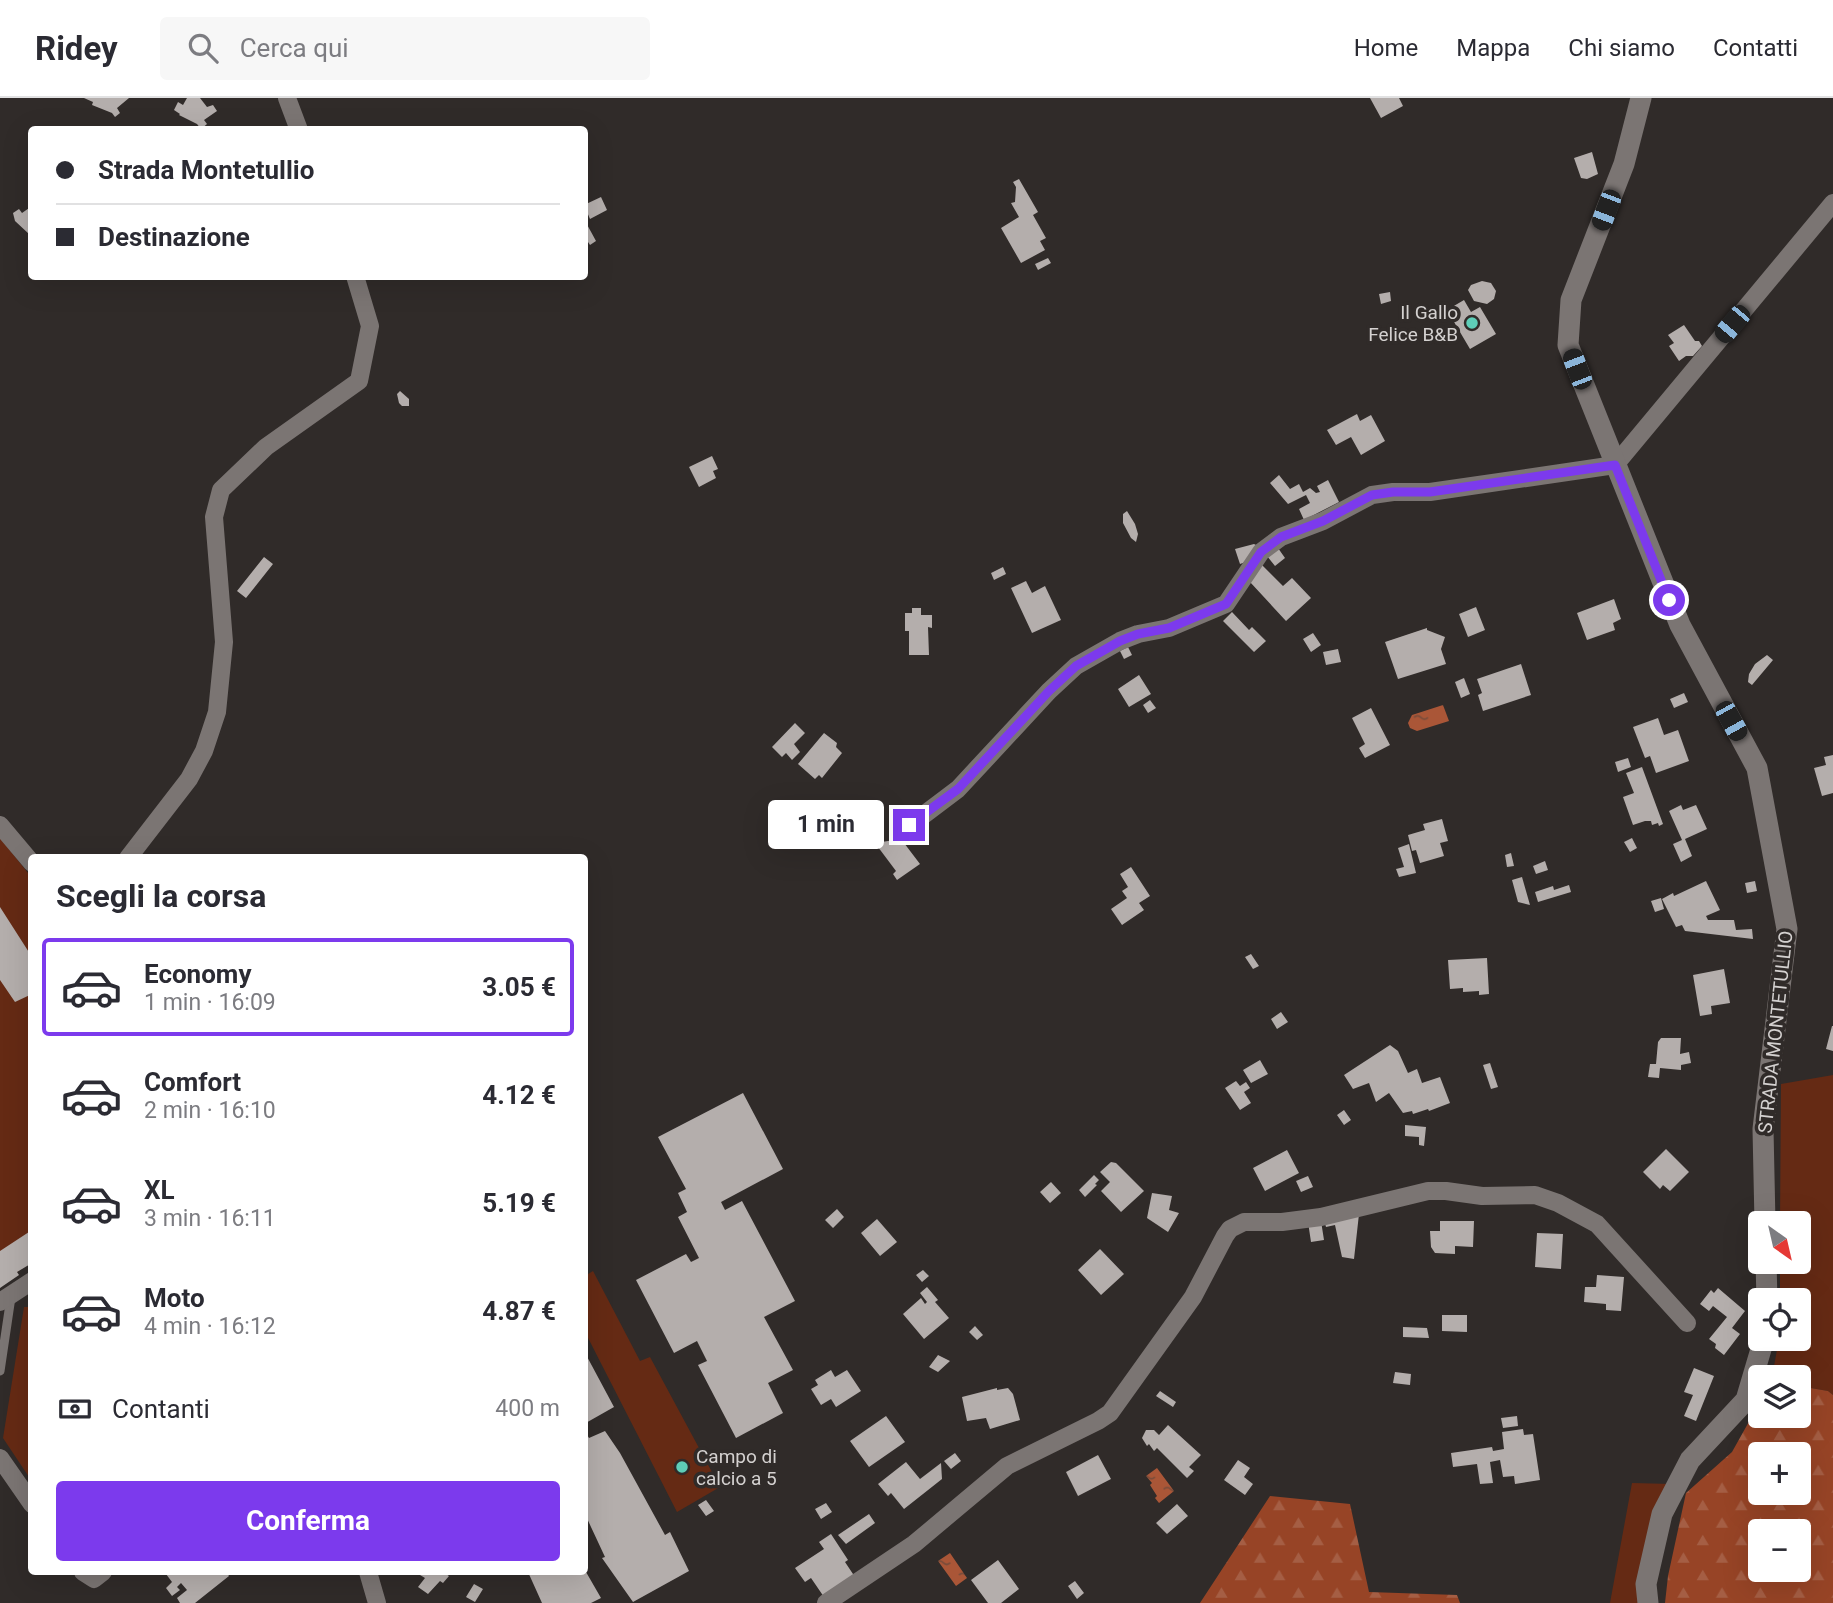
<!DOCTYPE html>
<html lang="it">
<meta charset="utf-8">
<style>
:root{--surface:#fff;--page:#f7f7f7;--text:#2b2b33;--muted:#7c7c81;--line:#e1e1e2;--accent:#7c3aed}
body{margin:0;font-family:Roboto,sans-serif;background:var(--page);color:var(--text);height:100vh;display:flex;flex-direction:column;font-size:26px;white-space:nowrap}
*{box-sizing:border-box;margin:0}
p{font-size:23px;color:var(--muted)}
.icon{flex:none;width:38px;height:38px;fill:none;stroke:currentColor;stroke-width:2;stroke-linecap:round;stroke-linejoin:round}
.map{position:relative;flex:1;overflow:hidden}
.panel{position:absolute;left:28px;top:756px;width:560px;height:721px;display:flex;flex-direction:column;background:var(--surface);border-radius:7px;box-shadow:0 7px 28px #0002}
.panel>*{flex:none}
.top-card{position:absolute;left:28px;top:28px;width:560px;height:154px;border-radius:7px;box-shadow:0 7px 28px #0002;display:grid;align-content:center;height:154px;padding:0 28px;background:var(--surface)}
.needle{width:46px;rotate:146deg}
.tools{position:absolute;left:1748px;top:1113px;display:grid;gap:14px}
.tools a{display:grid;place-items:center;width:63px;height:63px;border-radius:7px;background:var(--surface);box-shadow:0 7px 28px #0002;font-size:35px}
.end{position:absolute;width:32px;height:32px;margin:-16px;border:9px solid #7c3aed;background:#fff;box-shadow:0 0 0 4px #fff}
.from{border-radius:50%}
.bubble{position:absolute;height:49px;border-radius:7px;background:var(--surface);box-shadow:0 7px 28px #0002;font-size:23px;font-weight:700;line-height:49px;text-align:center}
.car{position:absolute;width:21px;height:42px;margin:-21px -10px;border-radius:9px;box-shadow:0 0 5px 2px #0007;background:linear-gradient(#222 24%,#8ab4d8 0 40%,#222 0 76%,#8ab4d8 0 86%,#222 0)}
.top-card b{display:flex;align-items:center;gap:24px;height:66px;font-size:26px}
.top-card b+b{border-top:2px solid var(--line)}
.top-card i{width:18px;height:18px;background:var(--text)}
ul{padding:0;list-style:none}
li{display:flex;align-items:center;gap:21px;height:98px;margin:0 14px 10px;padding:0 14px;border:4px solid transparent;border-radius:7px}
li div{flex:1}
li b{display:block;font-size:26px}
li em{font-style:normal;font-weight:700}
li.on{border-color:var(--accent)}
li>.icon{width:63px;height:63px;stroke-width:1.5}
h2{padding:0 28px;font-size:32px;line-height:84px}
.pay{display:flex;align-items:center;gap:18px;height:77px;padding:0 28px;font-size:26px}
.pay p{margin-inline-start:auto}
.cta{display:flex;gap:14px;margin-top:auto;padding:14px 28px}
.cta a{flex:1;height:80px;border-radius:7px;background:var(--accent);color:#fff;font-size:28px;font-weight:700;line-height:80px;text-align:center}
header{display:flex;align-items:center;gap:42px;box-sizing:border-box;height:98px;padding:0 35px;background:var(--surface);border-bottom:2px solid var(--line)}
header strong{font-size:33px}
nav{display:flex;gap:38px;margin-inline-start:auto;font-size:24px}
.search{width:490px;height:63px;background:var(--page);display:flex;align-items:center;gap:18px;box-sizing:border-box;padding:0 24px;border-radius:7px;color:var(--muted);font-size:26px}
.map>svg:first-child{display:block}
</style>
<header>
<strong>Ridey</strong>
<div class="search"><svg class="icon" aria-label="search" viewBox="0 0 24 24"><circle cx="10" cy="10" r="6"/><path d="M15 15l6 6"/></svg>Cerca qui</div>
<nav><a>Home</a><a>Mappa</a><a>Chi siamo</a><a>Contatti</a></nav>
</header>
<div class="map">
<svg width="1833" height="1505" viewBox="0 0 1833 1505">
<defs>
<pattern id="forest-firs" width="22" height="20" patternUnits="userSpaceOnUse" patternTransform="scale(1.75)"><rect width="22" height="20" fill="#974426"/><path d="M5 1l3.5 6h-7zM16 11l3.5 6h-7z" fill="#a55e44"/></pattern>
<pattern id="water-ripples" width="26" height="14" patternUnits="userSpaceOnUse" patternTransform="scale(1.75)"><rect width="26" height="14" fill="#aa5637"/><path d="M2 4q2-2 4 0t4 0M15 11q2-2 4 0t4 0" fill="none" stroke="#7a4c3a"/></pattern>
</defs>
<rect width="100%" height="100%" fill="#302b29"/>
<path fill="#652a14" d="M0,740l32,40 -1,384 -31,22z
M1833,977v320l-5,-4 -29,-5v-9h-27l7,-38h20v-39h-19v-38h19v-39h-19l1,-139z
M593,1173l47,90 10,-4 70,130 -43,25 -92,-180v-56z
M24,1209h8l-1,173 -28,-42z
M1632,1385l40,1 -25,119h-37z"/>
<path fill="url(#forest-firs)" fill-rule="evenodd" d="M1799,1288l29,5 5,4v208h-168l3,-27 18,-83 46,-41 28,-50v14h39zM1760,1356h39v39h-39zM1760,1433h39v39h-39z
M1270,1398l80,8 19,88 88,3 3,8h-260z"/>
<path fill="url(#water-ripples)" d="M1443,607l6,16 -32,10 -7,-3 -2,-5 4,-8z
M1157,1370l17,23 -15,12 -4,-5 2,-2 -7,-11 2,-2 -6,-7z
M950,1455l17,25 -11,8 -18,-25z"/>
<path fill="#b4aeac" d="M84,0h45l-12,10 3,5 -5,4 -3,-4 -20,-8 1,-3z
M187,0h13l7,9 6,-2 4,6 -13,9 3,4 -6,5 -4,-5 -18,-9 1,-1 -6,-4 4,-8 5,3z
M1370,0h29l4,8 -22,12z
M1592,54l6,22 -11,5 -6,-1 -7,-20z
M1019,81l19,33 -5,3 13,23 -6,3 5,9 -24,13 -20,-35 18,-11 -8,-14 4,-1 1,-15 -3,-5z
M601,99l6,13 -17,9 -6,-14z
M32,108v36l-3,-8 -14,-13 -2,-8 6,-4 3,4z
M584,121l12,22 -6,4 -2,-3 -4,2z
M1048,160l3,5 -13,7 -3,-6z
M1482,183l9,2 5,8 -2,8 -7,5 -13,-3 -6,-11 3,-5z
M1390,194l1,9 -10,3 -2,-10z
M1464,202l7,12 9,-5 16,27 -26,15 -23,-39z
M1684,227l11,16h4l3,5 -9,10h-7l-7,5 -10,-15 5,-3 -6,-8z
M400,293l9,8v7h-7l-3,-3 -2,-9z
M1357,316l3,7 11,-6 14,26 -24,14 -10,-18 -15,8 -9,-15z
M712,358l6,13 -5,2 3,7 -17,9 -10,-20z
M1279,377l11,14 9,-5 4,8 7,-4 6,5 4,-1 -3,-6 11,-6 11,22 -35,18 -5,-11 11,-6 -4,-8 -18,9 -18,-21z
M1127,413l8,13 3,10 -2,8 -5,-4 -8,-15v-9z
M1254,446l2,1 -8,16 -8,3 -5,-15z
M1278,450l7,10 -10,8 -8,-10z
M264,459l9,7 -27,34 -9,-7z
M1262,467l21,21 9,-8 19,20 -25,23 -36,-39z
M1003,469l3,7 -12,6 -3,-7z
M1026,483l6,12 13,-7 16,34 -29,13 -21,-45z
M1614,501l7,20 -8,4 2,7 -28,10 -10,-27z
M1476,509l9,23 -17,7 -9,-23z
M912,510h9v7h11v13l-4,-1 1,28h-20v-24h-4v-18h7z
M1232,514l17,18 3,-3 14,14 -12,11 -31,-31z
M1427,530v2l18,7 -4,12 5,15 -48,15 -13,-37z
M1313,535l8,12 -10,7 -8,-13z
M1128,549l4,8 -8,4 -4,-8z
M1338,551l3,13 -15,3 -3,-13z
M1767,557l6,5 -21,25 -4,-3 1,-8 6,-10z
M1521,566l10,31 -48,16 -5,-16 4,-2 -5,-14z
M1139,577l12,19 -22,13 -11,-18z
M1464,580l6,16 -9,4 -6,-16z
M1684,595l4,9 -14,6 -4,-9z
M1150,602l6,8 -8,5 -5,-8z
M1371,610l19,37 -25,13 -6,-10 6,-4 -13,-26z
M1658,620l6,17 14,-5 11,31 -33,12 -6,-17 -5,2 -12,-31z
M795,625l10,10 -11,11 6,8 -8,8 -6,-7 -4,4 -10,-10z
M824,635l13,10 -1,4 6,6 -20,25 -3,-3 -4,4 -17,-15z
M1833,657v38l-11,3 -8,-28 12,-3 -2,-8z
M1628,660l3,9 -13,5 -3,-10z
M1642,669l21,57 -4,2 -1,-3 -6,2 -1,-4h-6l-12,4 -10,-28 11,-4 -8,-20z
M1681,707l2,5 13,-5 11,24 -22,10 7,17 -11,6 -8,-18 9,-4 -13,-29z
M1442,721l6,22 -8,2 4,13 -24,7 -4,-13 -4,1 -4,-16 17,-5 -2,-6z
M1632,740l5,10 -7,4 -6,-10z
M901,741l19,25 -23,16 -4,-6 3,-3 -21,-28z
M1409,746l7,29 -17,4 -3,-8 8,-2 -6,-19z
M1511,755l3,13 -7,1 -2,-12z
M1545,763l3,9 -12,4 -3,-8z
M1131,769l19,29 -11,7 5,7 -22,15 -11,-16 16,-11 -5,-7 6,-4 -8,-13z
M1522,779l8,28 -12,-3 -6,-22z
M1706,783l14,29 -14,6 2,4h26l2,10 16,-1 1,10 -68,-8 -3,-6 -6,2 -14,-28 11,-6 1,3z
M1755,783l2,10 -10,2 -2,-10z
M1569,787l2,7 -33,10 -3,-10 18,-6 1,4z
M1661,800l3,11 -9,3 -4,-11z
M0,809l32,50v37l-17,8 -15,-22z
M1251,856l8,12 -6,3 -8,-12z
M1487,860l2,36 -10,1v-4l-16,1v-4l-13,1 -2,-29z
M1724,871l6,34 -19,3 1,8 -12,2 -7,-41z
M1281,914l7,10 -11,7 -6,-10z
M1832,928h1v25l-7,-2z
M1661,940h20l-1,16 9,-2 2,11 -10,2v5l-21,-2 -1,10 -11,-1 2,-13h6l2,-22z
M1390,947l8,6 10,22 9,-4 5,14 18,-6 10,26 -21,8 -1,-2 -15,5 -1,-3 -9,2 -14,-20 -13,9 -7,-19 -16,6 -9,-14z
M1260,962l8,14 -17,9 -8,-13z
M1490,965l8,24 -7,2 -8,-24z
M1236,983l4,5 6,-4 4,6 -6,4 7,11 -11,7 -15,-22z
M743,995l40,76 -62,33 4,8 17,-9 53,100 -31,16 29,53 -25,13 15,30 -47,25 -38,-73 9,-4 -10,-20 -23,12 -38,-73 50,-26 5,8 8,-4 -21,-41 9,-5 -9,-19 8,-4 -28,-52z
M1344,1012l7,10 -7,5 -7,-10z
M1405,1027l21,2 -2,19 -5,-1v-8l-14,-1z
M1666,1051l23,23 -19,19 -7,-6 -3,4 -17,-17z
M1287,1052l12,23 -34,18 -12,-23z
M1111,1064l5,1 28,28 -23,21 -20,-21 9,-9 -10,-10z
M1094,1077l5,5 -4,4 2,1 -12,12 -6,-7z
M1308,1078l5,11 -12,5 -5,-11z
M1051,1084l10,11 -11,10 -10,-11z
M1152,1095l20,3 -3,14 10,3 -11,19 -21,-14z
M837,1111l7,8 -11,11 -8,-8z
M1359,1116l-5,45 -12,-2 -7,-32 -9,2 -2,-7z
M877,1121l20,23 -17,14 -19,-23z
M1321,1123l3,19 -13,2 -3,-20z
M1440,1123h34l-1,26 -18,-1v8l-20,-1 -4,-6 -1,-16h10z
M32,1132v33l-15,9 2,3 -19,13v-37z
M1537,1135l26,1 -2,35 -26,-2z
M1100,1151l24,25 -23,21 -23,-25z
M923,1172l6,6 -7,6 -6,-7z
M1597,1177l27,2 -3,34 -15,-1v-6l-22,-2 1,-15h11z
M927,1189l11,13 -3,2 14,16 -25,21 -21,-25 18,-16 4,6 2,-2 -7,-9z
M1718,1190l27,23 -13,17 8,6 -16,21 -9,-7 1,-4 -7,-5 18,-22 -14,-11 -4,5 -9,-7 11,-14 3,3z
M1442,1217h25v17l-25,-1z
M975,1228l8,9 -6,5 -8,-8z
M1403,1229l24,1 2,10 -26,-1z
M584,1253l30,56 -30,17z
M938,1257l12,6 -12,11 -9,-5z
M1694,1270l20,8 -18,45 -12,-5 9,-21 -9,-3z
M831,1272l4,7 12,-7 14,21 -25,16 -5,-8 -10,6 -10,-16 7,-4 -3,-5z
M1395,1274l16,2 -1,11 -17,-2z
M997,1290v2l11,-2 5,6 7,26 -30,9 -4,-11 -19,3 -5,-24z
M1160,1293l16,11 -3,5 -17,-11z
M886,1318l19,26 -36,25 -19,-26z
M1517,1318l1,10 -15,2 -2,-10z
M1168,1327l33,30 -12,12 5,4 -7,7 -30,-30 -3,3 -5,-7 -2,2 -5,-8 4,-8h8l5,5z
M1523,1331l1,6 9,-1 7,46 -25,4 -1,-8 -11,1 -3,-17 -10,2 3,21 -13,1 -3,-20 -24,3 -2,-14 41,-6 1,4 11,-2 -2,-17z
M584,1332l5,8 16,-7 15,22 45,82 5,-3 19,39 -56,31 -31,-44 3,-1 -21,-45z
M955,1355l6,8 -10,8 -7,-8z
M1098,1357l13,24 -33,17 -12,-24z
M1238,1362l12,8 -6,9 9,7 -8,11 -21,-15z
M906,1364l14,17 21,-16 1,16 -38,30 -13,-16 -3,3 -10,-12z
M706,1402l8,11 -8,5 -8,-11z
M826,1405l6,9 -11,7 -6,-10z
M1177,1406l11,12 -21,18 -11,-11z
M869,1416l6,9 -29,21 -8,-9z
M831,1436l17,26 -3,2 10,15 -31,20 -13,-19 -6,4 -10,-14 29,-19 -5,-7z
M998,1462l21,29 -18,14h-13l-17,-23z
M169,1474h59l-1,1 2,3 -34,27h-15l-3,-5 10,-8 -6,-7 -4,4 3,3 -8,6 -6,-8 6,-6 -6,-8z
M415,1474h28l6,4 -6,7 -3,-2 -12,13 -10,-7 7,-9z
M528,1474h58l15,26 -10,5h-49z
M1075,1483l9,12 -7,6 -9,-13z
M474,1486l9,5 -8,13 -9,-5z"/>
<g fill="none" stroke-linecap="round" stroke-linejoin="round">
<path stroke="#7b7573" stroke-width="9" d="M0,1273l11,-74"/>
<path stroke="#7b7573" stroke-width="18" d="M287,0l12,32
M0,727l32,38
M909,728l49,-37 91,-98 27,-25 44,-25 18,-7 31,-6 57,-24 35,-52 20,-15 42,-16 49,-26 21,-3h37l185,-27 218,-262
M128,760l61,-79 15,-28 13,-39 7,-70 -10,-125 7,-27 45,-43 93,-66 11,-55 -15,-50
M0,1204l32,-21
M0,1360l32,46
M83,1474l11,7 9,-7
M368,1474l9,31
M826,1505l88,-59 93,-78 91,-45 12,-8 83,-116 32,-61 5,-7 14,-7h38l39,-5 107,-26h18l36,5 53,-1 23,8 39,21 90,99"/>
<path stroke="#7b7573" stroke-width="21" d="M1641,0l-17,66 -53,136 -3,45 112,280 77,143 30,161 -24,200 2,94
M1766,1164l1,38
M1648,1505l-2,-19 16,-70 28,-54 56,-60 18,-61"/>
</g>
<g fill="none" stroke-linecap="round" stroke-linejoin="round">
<path stroke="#7c3aed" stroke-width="9" d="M909,727l49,-36 91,-98 27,-25 44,-25 18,-7 31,-6 57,-24 35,-52 20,-15 42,-16 49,-26 21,-3h37l185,-27 54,135"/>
</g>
<g fill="#5eceb8" stroke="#302b29" stroke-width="2.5">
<circle cx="1472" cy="225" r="7"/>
<circle cx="682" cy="1369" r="7"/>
</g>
<g text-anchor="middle" stroke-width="7" stroke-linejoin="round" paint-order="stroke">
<g font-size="19" fill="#d4d1d0" stroke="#302b29" text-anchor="end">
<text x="1458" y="221">Il Gallo<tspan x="1458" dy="22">Felice B&amp;B</tspan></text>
<text x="696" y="1365" text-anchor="start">Campo di<tspan x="696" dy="22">calcio a 5</tspan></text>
</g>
<g font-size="19" fill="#d4d1d0" stroke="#302b29">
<text transform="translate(1775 934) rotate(-84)" y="7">STRADA MONTETULLIO</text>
</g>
</g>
</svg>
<div class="tools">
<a><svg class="needle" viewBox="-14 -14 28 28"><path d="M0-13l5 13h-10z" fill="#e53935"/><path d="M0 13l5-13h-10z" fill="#7c7c81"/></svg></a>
<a><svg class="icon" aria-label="locate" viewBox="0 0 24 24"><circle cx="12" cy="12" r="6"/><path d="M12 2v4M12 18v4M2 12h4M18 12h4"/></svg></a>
<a><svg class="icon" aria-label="layers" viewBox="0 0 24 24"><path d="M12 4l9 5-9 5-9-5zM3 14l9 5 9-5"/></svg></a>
<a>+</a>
<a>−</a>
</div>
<i class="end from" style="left:1669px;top:502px"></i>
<i class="end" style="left:909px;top:727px"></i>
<div class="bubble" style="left:768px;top:702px;width:116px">1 min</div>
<i class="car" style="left:1606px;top:112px;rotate:201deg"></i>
<i class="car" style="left:1732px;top:226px;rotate:220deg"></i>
<i class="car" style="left:1577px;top:271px;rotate:339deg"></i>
<i class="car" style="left:1731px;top:623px;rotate:151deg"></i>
<div class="top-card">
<b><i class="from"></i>Strada Montetullio</b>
<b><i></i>Destinazione</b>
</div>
<section class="panel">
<h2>Scegli la corsa</h2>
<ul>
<li class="on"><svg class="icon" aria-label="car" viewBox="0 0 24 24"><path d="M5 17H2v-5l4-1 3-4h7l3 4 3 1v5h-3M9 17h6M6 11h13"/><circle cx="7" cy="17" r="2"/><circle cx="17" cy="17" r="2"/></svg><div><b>Economy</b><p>1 min · 16:09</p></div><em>3.05 €</em></li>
<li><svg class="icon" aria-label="car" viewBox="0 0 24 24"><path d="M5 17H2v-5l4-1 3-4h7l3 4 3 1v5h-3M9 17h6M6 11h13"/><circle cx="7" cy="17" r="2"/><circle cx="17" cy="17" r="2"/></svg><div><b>Comfort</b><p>2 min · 16:10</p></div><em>4.12 €</em></li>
<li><svg class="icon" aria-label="car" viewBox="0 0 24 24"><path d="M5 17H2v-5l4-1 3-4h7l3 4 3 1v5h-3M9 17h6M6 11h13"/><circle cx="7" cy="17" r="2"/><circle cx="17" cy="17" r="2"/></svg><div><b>XL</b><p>3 min · 16:11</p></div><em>5.19 €</em></li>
<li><svg class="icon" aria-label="car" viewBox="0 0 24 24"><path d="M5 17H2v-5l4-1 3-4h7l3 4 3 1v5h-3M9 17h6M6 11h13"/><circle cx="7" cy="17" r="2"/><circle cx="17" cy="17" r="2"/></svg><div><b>Moto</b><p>4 min · 16:12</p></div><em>4.87 €</em></li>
</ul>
<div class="pay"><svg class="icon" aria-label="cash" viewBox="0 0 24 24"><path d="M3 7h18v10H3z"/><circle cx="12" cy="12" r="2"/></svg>Contanti<p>400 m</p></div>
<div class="cta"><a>Conferma</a></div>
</section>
</div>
